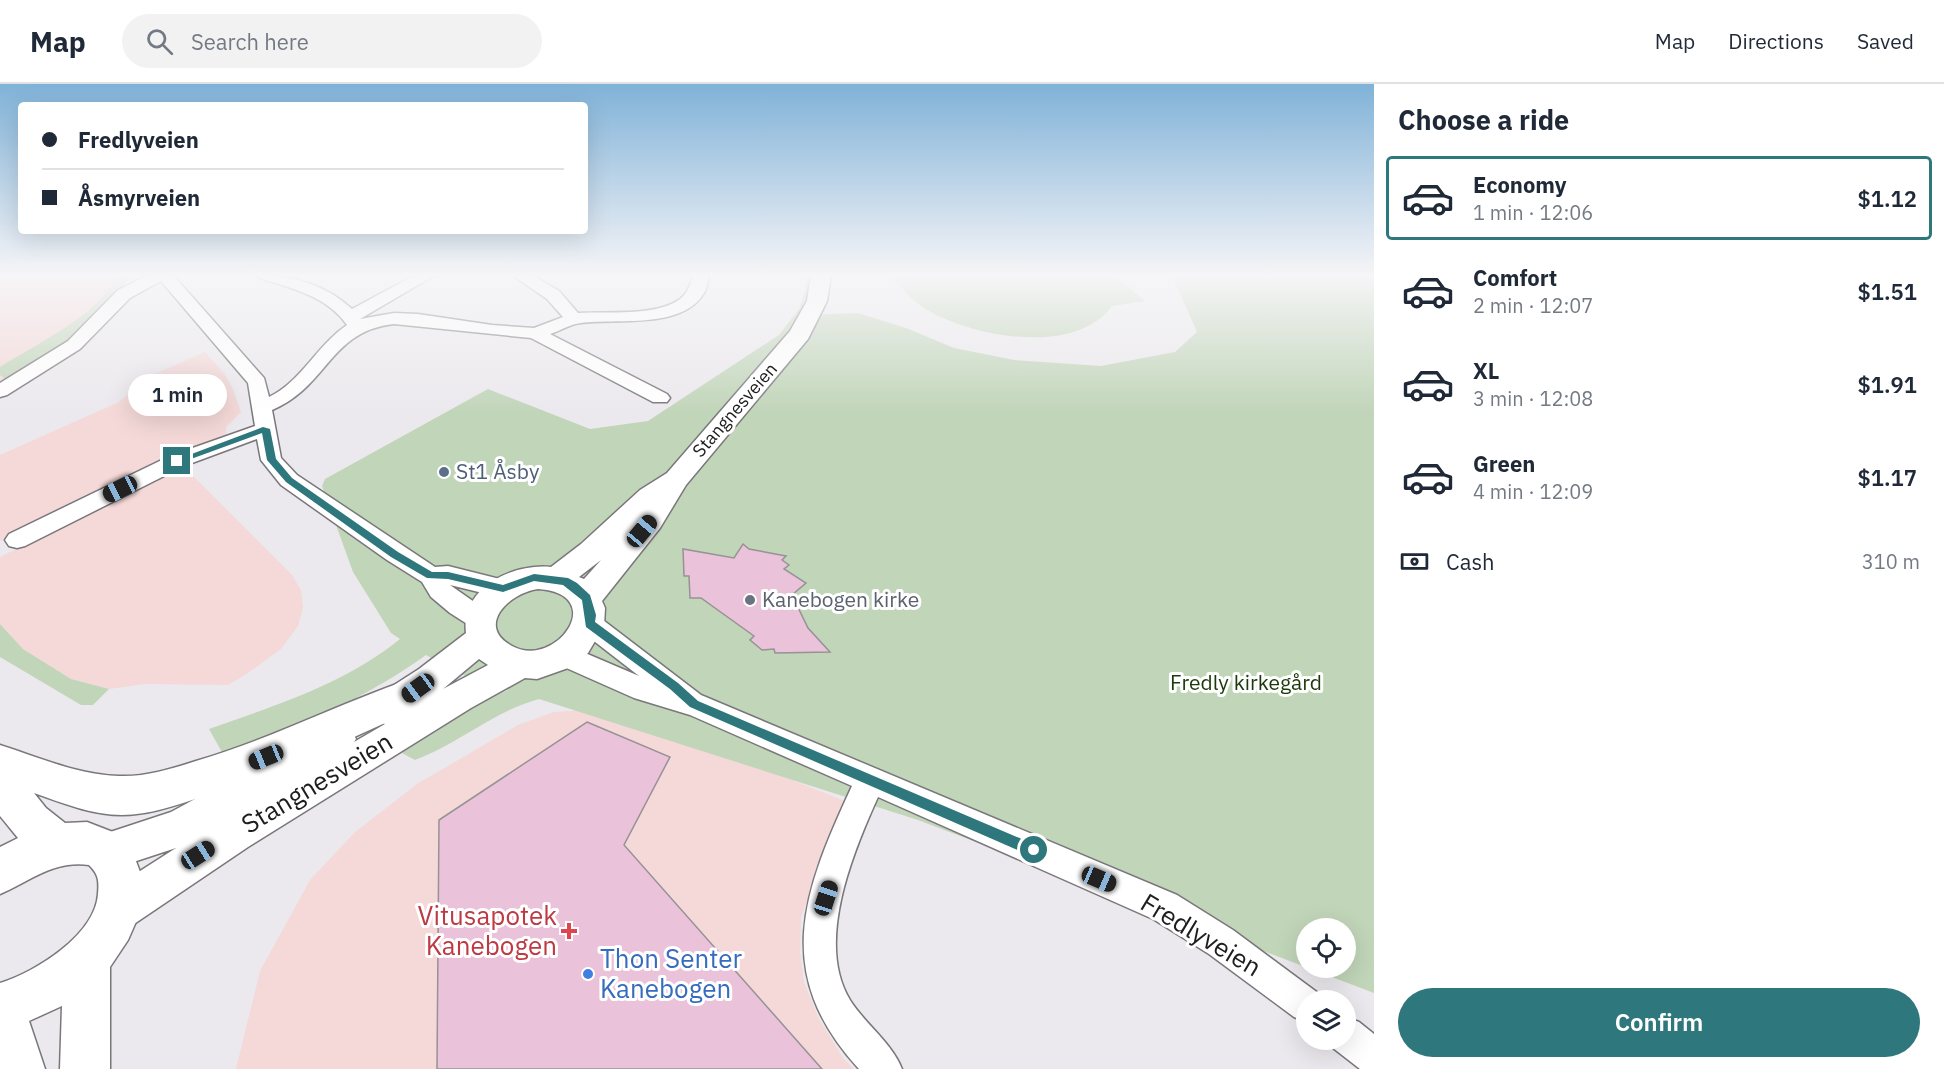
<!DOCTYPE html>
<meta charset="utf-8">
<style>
:root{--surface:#fff;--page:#f2f2f3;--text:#1f2937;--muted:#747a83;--line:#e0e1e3;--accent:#2e777c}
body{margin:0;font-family:"IBM Plex Sans",sans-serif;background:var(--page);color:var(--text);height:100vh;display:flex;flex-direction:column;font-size:22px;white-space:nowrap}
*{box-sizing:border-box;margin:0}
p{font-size:20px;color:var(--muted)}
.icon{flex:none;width:33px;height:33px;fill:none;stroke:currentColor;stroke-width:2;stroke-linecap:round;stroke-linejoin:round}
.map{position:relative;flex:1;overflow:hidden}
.side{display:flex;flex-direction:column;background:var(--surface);width:570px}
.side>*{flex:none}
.banner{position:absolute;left:18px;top:18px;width:570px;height:132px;border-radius:6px;box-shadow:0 6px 24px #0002;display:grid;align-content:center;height:132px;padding:0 24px;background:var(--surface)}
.controls{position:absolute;left:1296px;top:834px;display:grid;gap:12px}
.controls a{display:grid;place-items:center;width:60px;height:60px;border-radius:50%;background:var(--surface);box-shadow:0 6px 24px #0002;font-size:30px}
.end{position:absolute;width:27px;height:27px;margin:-14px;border:8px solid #2e777c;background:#fff;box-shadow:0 0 0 3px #fff}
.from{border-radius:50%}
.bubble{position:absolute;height:42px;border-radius:21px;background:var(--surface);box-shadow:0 6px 24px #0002;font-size:20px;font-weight:600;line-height:42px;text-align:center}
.car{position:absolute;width:18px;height:36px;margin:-18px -9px;border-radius:8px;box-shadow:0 0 4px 2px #0007;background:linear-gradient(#222 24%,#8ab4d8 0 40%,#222 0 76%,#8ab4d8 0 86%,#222 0)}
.banner b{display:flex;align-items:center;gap:21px;height:57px;font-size:22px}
.banner b+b{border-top:2px solid var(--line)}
.banner i{width:15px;height:15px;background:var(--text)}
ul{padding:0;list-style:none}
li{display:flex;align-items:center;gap:18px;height:84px;margin:0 12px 9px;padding:0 12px;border:3px solid transparent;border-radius:6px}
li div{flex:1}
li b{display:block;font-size:22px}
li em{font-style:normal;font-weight:600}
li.on{border-color:var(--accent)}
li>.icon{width:54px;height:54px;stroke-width:1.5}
h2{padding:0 24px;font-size:27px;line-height:72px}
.pay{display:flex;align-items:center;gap:15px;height:66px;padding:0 24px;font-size:22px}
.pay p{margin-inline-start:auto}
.cta{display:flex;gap:12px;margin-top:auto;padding:12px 24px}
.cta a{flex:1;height:69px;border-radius:36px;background:var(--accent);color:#fff;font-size:24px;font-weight:600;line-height:69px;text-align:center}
header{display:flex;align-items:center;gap:36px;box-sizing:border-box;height:84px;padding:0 30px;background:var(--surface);border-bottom:2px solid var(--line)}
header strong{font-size:28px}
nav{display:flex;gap:33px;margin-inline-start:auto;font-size:21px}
.search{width:420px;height:54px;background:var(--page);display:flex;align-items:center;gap:15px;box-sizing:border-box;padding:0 21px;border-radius:33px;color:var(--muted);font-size:22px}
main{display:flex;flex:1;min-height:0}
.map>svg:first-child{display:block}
</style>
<header>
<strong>Map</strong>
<div class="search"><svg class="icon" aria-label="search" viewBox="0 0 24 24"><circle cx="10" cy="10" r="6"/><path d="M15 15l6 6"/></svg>Search here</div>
<nav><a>Map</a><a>Directions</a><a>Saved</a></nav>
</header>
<main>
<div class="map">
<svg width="1374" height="985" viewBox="0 0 1374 985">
<rect width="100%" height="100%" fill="#ebe9ed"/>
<path fill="#f4d9d8" d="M0,191h134l-27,26 -9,12 -98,73z
M205,268l19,21 9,16 8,23 -15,15v8l-66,28 -160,78v-86l119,-53 31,-26z
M184,383l108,108 9,15 2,17 -5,19 -17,23 -33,24 -20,12 -84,-1 -35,5 -38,-10 -48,-30 -23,-25v-67z
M601,625l23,4 221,88 -44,116 -1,35 4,30 14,35 25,41 11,11h-618l24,-98 50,-91 45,-48 62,-48 101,-59 36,-13z"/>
<path fill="#c1d5b9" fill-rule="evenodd" d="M116,191h18l-71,71 -55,35 -8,-6v-8c31,-20 106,-56 116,-92z
M806,191h6l-4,40 50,-2 48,15 48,20 60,12 87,6 74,-14 22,-20 -25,-57h202v718l-456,-173 -379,-121c-45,12 -80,45 -124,61l-17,-9 72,-44 38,-17 -53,-18 -29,-17c-59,42 -134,78 -203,99l-14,-25c67,-24 134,-44 191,-90l-9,-6 -38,-61 -31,-86 3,-7 163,-90 102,40 58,-8 131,-86 20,-26 6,-18zM1306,844h40v40h-40z
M891,191h223l31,26 -33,5c-37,51 -142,31 -188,2 -14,-9 -23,-21 -33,-33z
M0,540l23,25 48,30 38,10 -16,16h-12l-81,-48z"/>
<path fill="#eac3da" stroke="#969295" stroke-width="1.5" d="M743,460l6,5 37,7 -4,4 7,5 -5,4 22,14 -14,12 16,33 22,24 -55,1 -1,-4 -12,1 -12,-10 4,-4 -53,-38h-11l-1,-22h-5l-1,-27 51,9z
M587,638l83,35 -46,88 198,224h-385l2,-249z"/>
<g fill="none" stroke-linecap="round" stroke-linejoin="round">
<g stroke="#79777b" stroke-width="3">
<path id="minor" d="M148,191h25l91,103 5,19c33,-16 48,-52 78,-72 -20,-29 -56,-37 -88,-47l-2,-3c35,0 69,10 95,34l63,-34h20l-75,44 34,-6 24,1 74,11 42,3 29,-11 -16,-18 -35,-24h20l27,16 19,22c29,-2 78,4 102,-14 8,-6 10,-14 13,-24h16c-1,6 -2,13 -5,18 -22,37 -88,25 -123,30 -11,1 -21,8 -31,11l117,60 3,4 -3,4h-14l-122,-64 -137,-14c-65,7 -66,63 -122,86l9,48 16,17 138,92 13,-1 64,16 3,7 -3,7 -9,2 -53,-13 40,28 4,7 -4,7 -9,3 -9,-3 -22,-14 -19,-16 -9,-15 -35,-22 -106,-75 -20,-25 -4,-21 -73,27 -159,80 -8,2 -8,-2 -4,-6 4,-6 161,-78 85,-30 -7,-43 -87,-102 -31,17 -50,51 -73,46 -7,2v-14l68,-42 50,-51z
M590,530l9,3 102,78 476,200 56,35 85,63 4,7h-16v22l-12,-5 -85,-63 -56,-35 -275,-122c-25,55 -63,146 -28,203 15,24 42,43 52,69h-43c-88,-96 -56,-177 -7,-283l-162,-71 -56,-17 -79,-35 -4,-8 4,-8 9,-3 75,32 -58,-45 -4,-7 4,-7z
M1346,933l13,5 15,12v35h-14l-27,-21 -3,-8h16z"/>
</g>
<g stroke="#79777b" stroke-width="3">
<path id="major" d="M811,191h20l-4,26 -19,38 -122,146 -26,43 -58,73 3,7 -1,18 -16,27 -17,14 -34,12 -12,-1 -54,30 -223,139 -117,79 -15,6 -15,-6 -6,-15 6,-15 75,-48 -70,23 -14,-5 -6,-14 6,-14 79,-26 154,-84 13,-5 13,5 5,11 -2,3 31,-18 -11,-4 -5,-11 5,-11 45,-29 47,-36c-6,-45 47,-70 85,-66l30,-23 59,-54 27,-17 123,-142 17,-30zM601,476l-17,19 -5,-2zM538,505c72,5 18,81 -26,57 -37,-20 -3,-53 26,-57zM479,575l9,6 -47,25 2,-1z"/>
</g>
<g stroke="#79777b" stroke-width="3">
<path id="highway" d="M405,597l13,5 6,11 -6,11c-71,32 -141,66 -216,89 -26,8 -52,18 -80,18 -30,0 -60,-12 -88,-22l12,15 19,15 22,-1 31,12 12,11 13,35 -1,23 -7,21 -7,16 -18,27v102h-50l2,-63 -33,15 16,48h-45v-86c36,-11 95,-48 98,-89 1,-13 1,-19 -9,-29 -35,-5 -59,16 -89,29v-47l18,-9 -18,-22v-71c38,12 78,30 119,31 26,1 52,-7 77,-15 72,-21 138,-55 209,-80z"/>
</g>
<use href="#minor" fill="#fff" fill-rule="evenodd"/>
<use href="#major" fill="#fff" fill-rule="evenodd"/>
<use href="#highway" fill="#fff" fill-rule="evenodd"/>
</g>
<linearGradient id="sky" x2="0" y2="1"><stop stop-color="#80b2d8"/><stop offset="0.58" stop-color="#f6f5f7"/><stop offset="1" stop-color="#f6f5f7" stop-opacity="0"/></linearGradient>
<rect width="1374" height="329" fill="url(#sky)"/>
<path fill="#2e777c" d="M263,343l7,2 6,30 16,19 106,74 34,20h16l55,13 31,-11 34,4 9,5 13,12 6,20 -1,7 83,61 20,18 340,145 2,4 -2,5 -4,2 -5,-2 -339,-148 -20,-18 -84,-62 -4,-27 -19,-15 -29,-4 -31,11 -55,-13 -21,-1 -36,-21 -105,-75 -19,-22 -5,-27 -82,30 -7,-2z"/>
<circle fill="#5c6f8a" stroke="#fff" stroke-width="2" cx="444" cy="388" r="6"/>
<circle fill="#6b7280" stroke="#fff" stroke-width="2" cx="750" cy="516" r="6"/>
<path fill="#e0444e" stroke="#fff" stroke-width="2" d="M566 838h6v6h6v6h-6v6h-6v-6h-6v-6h6z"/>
<circle fill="#3f7fe0" stroke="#fff" stroke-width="2" cx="588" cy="890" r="6"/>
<g text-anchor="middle" stroke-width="6" stroke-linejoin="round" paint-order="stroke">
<g font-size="18" fill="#1d1c1e" stroke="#fff">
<text transform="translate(735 326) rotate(-49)" y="6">Stangnesveien</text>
</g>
<g font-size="21" fill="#4e5e75" stroke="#fff" text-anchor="start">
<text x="456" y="395">St1 Åsby</text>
</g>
<g font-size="21" fill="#5b616d" stroke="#fff" text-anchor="start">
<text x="762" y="523">Kanebogen kirke</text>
</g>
<g font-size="21" fill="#1b3a09" stroke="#fff">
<text x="1246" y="606">Fredly kirkegård</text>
</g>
<g font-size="26" fill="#1d1c1e" stroke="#fff">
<text transform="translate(317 699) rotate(-31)" y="9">Stangnesveien</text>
<text transform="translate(1201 851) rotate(31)" y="9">Fredlyveien</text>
</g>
<g font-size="26" fill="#be3a42" stroke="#fff" text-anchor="end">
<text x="557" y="841">Vitusapotek<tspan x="557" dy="30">Kanebogen</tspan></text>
</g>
<g font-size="26" fill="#366cbe" stroke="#fff" text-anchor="start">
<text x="600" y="884">Thon Senter<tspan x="600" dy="30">Kanebogen</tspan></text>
</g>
</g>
</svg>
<div class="controls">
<a><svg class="icon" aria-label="locate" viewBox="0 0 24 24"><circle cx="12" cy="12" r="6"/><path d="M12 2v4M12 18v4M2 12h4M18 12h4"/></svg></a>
<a><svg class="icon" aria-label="layers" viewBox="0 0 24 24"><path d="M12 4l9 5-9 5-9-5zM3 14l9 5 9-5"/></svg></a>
</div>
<i class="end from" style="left:1034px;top:766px"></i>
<i class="end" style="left:177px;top:377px"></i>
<div class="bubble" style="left:128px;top:290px;width:99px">1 min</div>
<i class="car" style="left:120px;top:405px;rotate:244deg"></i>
<i class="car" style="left:642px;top:447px;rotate:40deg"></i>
<i class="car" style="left:418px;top:604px;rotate:234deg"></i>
<i class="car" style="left:266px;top:673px;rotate:248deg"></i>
<i class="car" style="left:198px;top:771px;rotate:58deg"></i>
<i class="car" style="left:1099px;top:795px;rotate:113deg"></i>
<i class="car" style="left:826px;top:814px;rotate:18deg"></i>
<div class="banner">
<b><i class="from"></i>Fredlyveien</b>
<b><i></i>Åsmyrveien</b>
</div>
</div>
<section class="side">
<h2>Choose a ride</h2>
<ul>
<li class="on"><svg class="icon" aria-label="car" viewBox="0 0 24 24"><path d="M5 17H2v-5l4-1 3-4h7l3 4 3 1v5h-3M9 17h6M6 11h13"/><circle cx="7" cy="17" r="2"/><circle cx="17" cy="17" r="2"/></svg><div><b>Economy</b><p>1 min · 12:06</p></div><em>$1.12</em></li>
<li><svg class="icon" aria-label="car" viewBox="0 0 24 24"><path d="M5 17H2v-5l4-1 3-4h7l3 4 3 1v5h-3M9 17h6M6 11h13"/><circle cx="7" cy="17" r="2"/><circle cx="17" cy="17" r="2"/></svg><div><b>Comfort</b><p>2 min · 12:07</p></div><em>$1.51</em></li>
<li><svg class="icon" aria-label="car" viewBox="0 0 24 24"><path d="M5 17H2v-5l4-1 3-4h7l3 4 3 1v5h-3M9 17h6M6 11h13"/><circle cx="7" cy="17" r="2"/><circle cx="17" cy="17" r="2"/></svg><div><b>XL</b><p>3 min · 12:08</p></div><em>$1.91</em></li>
<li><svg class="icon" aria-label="car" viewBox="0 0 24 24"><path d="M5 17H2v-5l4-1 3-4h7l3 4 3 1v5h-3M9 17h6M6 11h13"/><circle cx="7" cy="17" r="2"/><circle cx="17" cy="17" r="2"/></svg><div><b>Green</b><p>4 min · 12:09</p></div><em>$1.17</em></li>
</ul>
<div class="pay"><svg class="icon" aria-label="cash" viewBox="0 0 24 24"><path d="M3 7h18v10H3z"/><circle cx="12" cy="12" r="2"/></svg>Cash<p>310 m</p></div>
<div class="cta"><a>Confirm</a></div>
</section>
</main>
